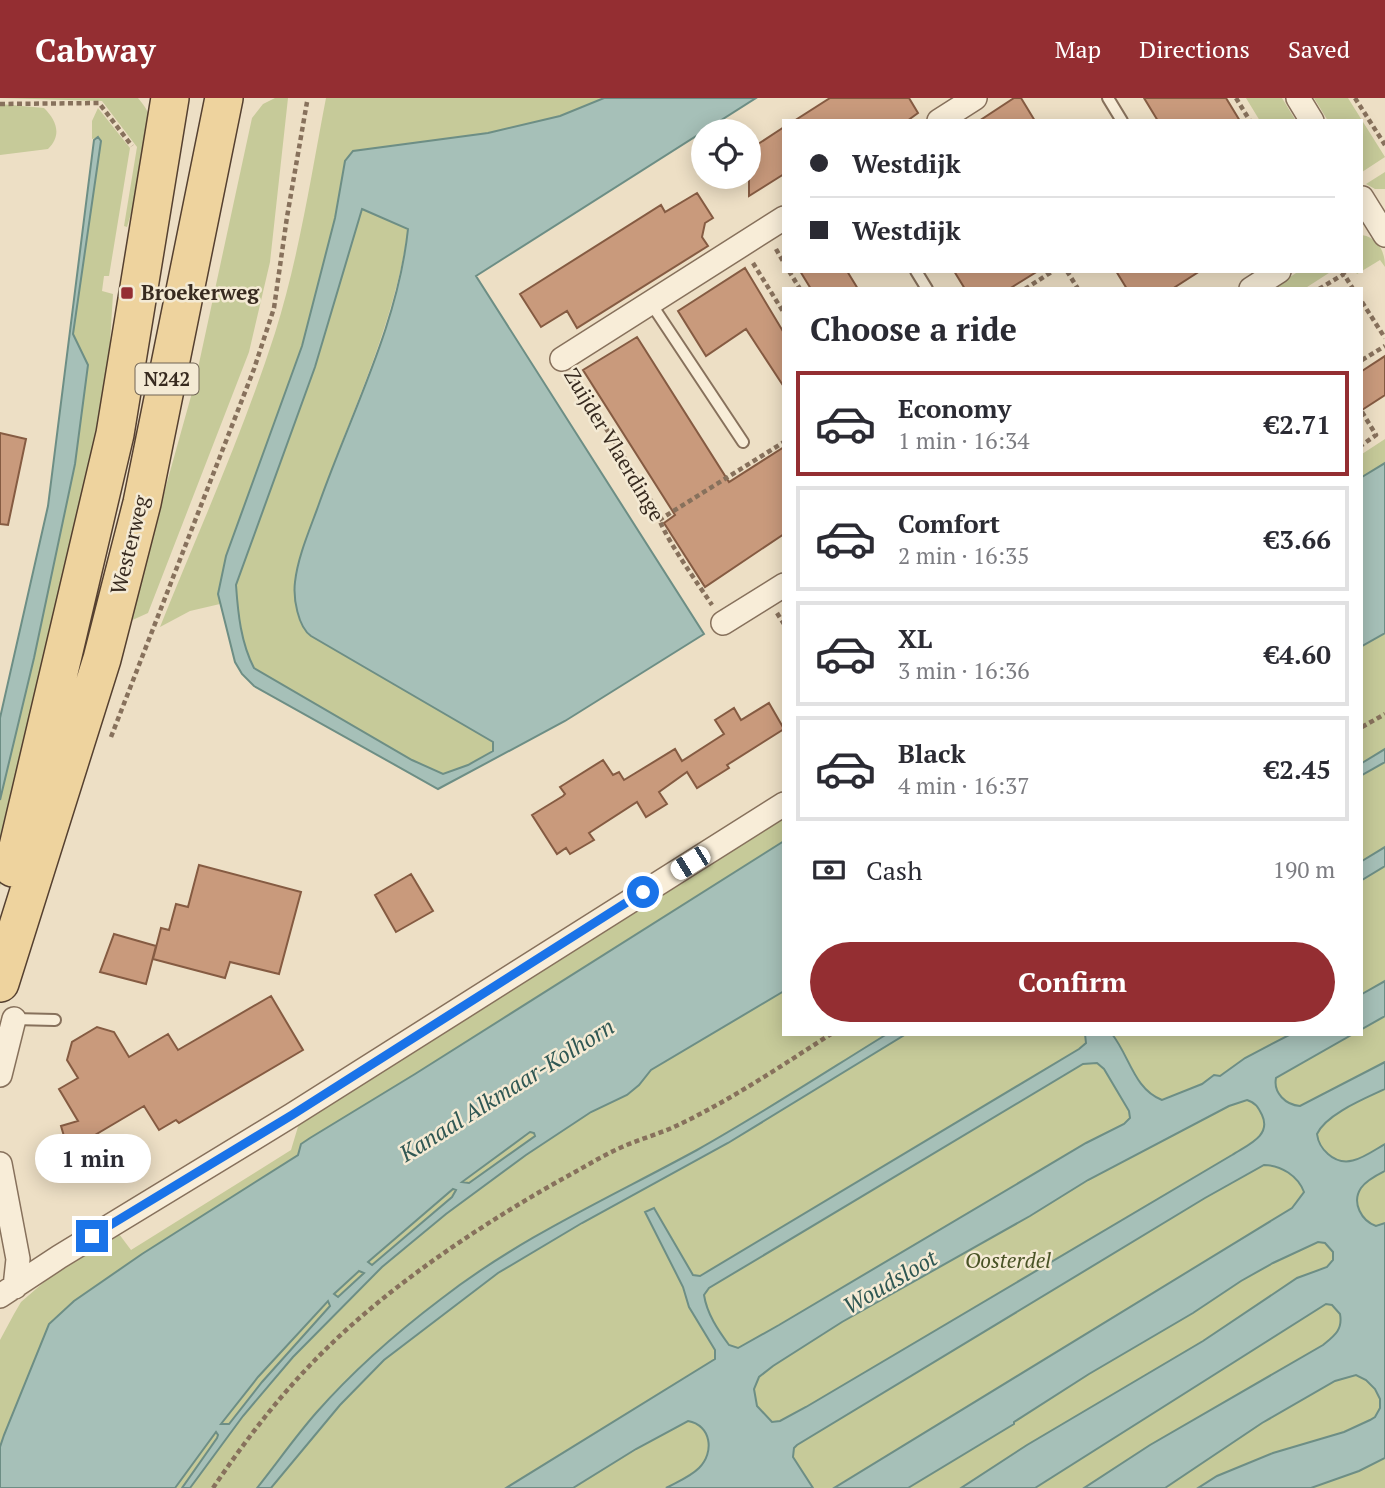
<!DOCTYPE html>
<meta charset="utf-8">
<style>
:root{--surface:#fff;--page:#f7f7f7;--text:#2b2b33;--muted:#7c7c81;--line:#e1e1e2;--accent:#942e32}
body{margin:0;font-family:"PT Serif",serif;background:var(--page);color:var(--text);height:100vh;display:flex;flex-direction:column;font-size:26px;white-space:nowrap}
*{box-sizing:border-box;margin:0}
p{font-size:23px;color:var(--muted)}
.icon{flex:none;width:38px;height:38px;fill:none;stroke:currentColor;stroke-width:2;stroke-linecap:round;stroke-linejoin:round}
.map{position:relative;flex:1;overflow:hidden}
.side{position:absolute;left:782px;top:189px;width:581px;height:749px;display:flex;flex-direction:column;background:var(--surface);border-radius:0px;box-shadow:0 4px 18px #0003}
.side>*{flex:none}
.banner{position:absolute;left:782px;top:21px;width:581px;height:154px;border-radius:0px;box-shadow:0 4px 18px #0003;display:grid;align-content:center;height:154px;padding:0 28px;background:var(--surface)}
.controls{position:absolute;left:691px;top:21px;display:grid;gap:14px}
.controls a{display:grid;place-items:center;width:70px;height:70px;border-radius:50%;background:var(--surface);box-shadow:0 4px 18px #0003;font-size:35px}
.end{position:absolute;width:32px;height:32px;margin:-16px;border:9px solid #1a73e8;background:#fff;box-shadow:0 0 0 4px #fff}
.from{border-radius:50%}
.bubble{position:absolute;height:49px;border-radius:24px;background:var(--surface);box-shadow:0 4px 18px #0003;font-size:23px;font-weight:700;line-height:49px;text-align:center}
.car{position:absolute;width:21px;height:42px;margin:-21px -10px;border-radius:9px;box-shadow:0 0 5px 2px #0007;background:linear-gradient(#fff 24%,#345 0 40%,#fff 0 76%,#345 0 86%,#fff 0)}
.banner b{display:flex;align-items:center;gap:24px;height:66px;font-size:26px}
.banner b+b{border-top:2px solid var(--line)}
.banner i{width:18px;height:18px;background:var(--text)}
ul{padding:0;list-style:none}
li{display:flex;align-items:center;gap:21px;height:105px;margin:0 14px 10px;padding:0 14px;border:4px solid var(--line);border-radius:0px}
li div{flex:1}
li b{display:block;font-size:26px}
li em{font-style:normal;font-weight:700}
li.current{border-color:var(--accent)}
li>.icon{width:63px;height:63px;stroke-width:1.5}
h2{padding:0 28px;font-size:32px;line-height:84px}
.pay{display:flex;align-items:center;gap:18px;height:77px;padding:0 28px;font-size:26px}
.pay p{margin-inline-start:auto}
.button{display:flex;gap:14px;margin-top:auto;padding:14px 28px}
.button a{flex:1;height:80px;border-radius:42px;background:var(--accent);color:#fff;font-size:28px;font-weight:700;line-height:80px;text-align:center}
header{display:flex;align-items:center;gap:42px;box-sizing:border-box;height:98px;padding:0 35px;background:var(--accent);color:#fff}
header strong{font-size:33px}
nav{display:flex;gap:38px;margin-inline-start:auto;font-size:24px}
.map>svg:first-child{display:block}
</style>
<header>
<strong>Cabway</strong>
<nav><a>Map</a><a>Directions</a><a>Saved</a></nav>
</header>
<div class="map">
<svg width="1385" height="1390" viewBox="0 0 1385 1390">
<rect width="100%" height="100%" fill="#eddfc5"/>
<path fill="#c6ca99" d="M0,0h138c7,8 14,19 14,30 -1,31 -16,69 -25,99l-3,-1 13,-79 -35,-46z
M275,0h13l-18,164 -21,90 -101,261 -20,9 67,-240 57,-264 11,-14z
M326,0h278l-44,18 -72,17 -135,18 -8,10 -10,57 -33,128 -76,210 -8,38 2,10 -30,7 -30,16c39,-97 83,-194 115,-294 24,-76 36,-157 51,-235z
M1246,0h36l14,23h-36z
M1314,0h34l37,59 -23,15v-51h-34z
M0,6l44,4c13,13 18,27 4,41l-48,6z
M98,10l32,40 -21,128h-5l-2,15 11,3 -8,128 -74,345 -31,120v-87l34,-142 41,-194 13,-99 -15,-31 28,-193 -5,-3 -4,1v-18z
M1385,74v17h-10l-9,-5z
M362,111l46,20c-13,94 -55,178 -86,267 -10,28 -23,57 -27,86 -2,16 3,45 16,54l182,106v9l-25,14 -25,9 -31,-14 -158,-92c-13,-26 -16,-54 -18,-83l79,-218z
M1362,137c16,3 23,16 23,32l-5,-7 -23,14 -2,-3h7z
M1299,173h33l-28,18h-32z
M1385,341v24l-23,14v-23z
M1385,529v861h-1218l138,-175 220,-187 259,-142v50h578v-395z
M784,719v25l-369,232 -105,64 -9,6 -3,11 -224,146 -25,23 -49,123v-107l14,-26 7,-12 45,-39 37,-24 16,-5 12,16 160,-100 9,-30z"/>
<path fill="#a6c0b8" stroke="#6d8e85" stroke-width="2" fill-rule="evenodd" d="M604,0h152l-280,178 228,358 -139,87 -127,68 -184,-103 -12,-12 -7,-12 -17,-68 8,-38 76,-210 33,-128 10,-57 8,-10 135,-18 72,-17zM362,111l46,20c-10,95 -56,182 -88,272 -9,26 -22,54 -25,81 -2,16 3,45 16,54l182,106v9l-25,14 -25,9 -31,-14 -158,-92c-13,-25 -16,-54 -18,-83l79,-218z
M98,39l3,4 -28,193 15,31 -13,99 -41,194 -34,142v-82l48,-212 46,-366z
M1385,365v170l-23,13v-169z
M1385,651v13l-23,13v-12z
M784,743v150l-133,79 -12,15 -12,10 -36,17 -65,43 -80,59 -64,53 -89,90 -50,59 -53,72h-8l35,-50 1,-3 -2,-3 -41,56h-175v-41l4,-12 45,-111 25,-23 68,-47 156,-99 3,-11 9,-6 105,-64zM530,1034l4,1 1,3 -66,47 -7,-1zM453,1091l3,1 -4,7 -80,68 -4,-3zM359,1173l5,2 -26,24 -4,-3zM328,1203l2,5 -68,76 -33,42h-8l37,-47z
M1385,749v19l-23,14v-19z
M1385,883v35l-23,13v-35z
M887,936h19l-178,109 -146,80 -84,50 -114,87 -44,45 -69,83h-14c20,-25 38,-51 59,-75 37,-42 80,-80 125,-114 78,-61 170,-102 256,-149 64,-36 127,-77 190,-116z
M1085,936h27c18,23 22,55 50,66l40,-16 12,-9 6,1 25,-18 46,-24h62l-77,44c-3,15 10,27 24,28l85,-44v27c-19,9 -59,25 -68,45 1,8 4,14 11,20 19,17 38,1 57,-10v27c-8,4 -19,10 -24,17 -10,15 1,33 15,38l9,-3v235l-26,13 -48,17h-113l19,-12 56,-23 71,-21 26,-12 5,-3 5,-9v-9l-5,-10 -9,-9 -10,-5 -21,6 -73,42 -97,65h-81l66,-43 173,-100c11,-9 20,-15 17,-31l-8,-9 -6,-1 -291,184h-74l66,-43 176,-104 94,-63 30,-11 6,-7v-8l-8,-9 -7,-1 -45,21 -32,18 -48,32 -104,61 -75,48v2l-106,64h-74l458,-280 12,-16c-6,-16 -23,-27 -40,-27l-59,33 -408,247 -3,3 -1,9 20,31h-147c11,-6 24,-11 33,-20 16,-16 12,-43 -11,-47l-52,28 -63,39h-67l209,-129v-9l-26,-43 -6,-20 -38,-75 9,-4 39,67 7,1 379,-227 7,-6zM1097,965l7,6 25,42 1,7 -6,6 -38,19 -307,182 -41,23 -9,-3c-11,-15 -22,-31 -25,-50l5,-7 374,-224zM1247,1002c9,3 11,7 15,15 10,21 -15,30 -30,40l-426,252 -26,14 -8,1 -15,-16 -3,-17 5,-12 14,-11 69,-44 188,-106 58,-36 141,-74z"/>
<path fill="#c99a7c" stroke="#855b42" stroke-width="2" d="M830,0h79l9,15 -11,8h-113z
M1014,0h7l14,23h-56z
M1144,0h82l14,23h-82z
M784,29v47l-35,22v-46z
M697,95l16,25 -8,5 -3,14 6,9 -131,82 -10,-17 -26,16 -21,-33 141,-89 4,7z
M745,170l39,65v54l-38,-58 -40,27 -28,-45z
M800,173h47l11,18h-47z
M954,173h84l-29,18h-44z
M1116,173h84l-28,18h-45z
M637,239l92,145 55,-35v87l-79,53 -41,-64 11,-8 -92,-145z
M1385,258v39l-23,15v-39z
M0,335l26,6 -18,86 -8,-1z
M769,605l15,26 -57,36 2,3 -32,20 -10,-16 -28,20 8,12 -21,13 -9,-15 -48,31 5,7 -24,14 -4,-6 -9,6 -25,-39 31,-19 2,-2 -5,-7 43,-27 10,15 6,-3 5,8 51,-31 7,12 42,-27 -9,-14 19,-12 7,12z
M199,767l102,27 -22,82 -49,-12 -5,16 -72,-19 8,-31 8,2 7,-26 12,3z
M411,776l22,37 -37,21 -21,-37z
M114,836l42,12 -10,38 -46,-12z
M271,898l32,54 -124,73 -3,-3 -17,10 -15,-24 -54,32 1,4 -23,8 -7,-24 17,-5 -19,-32 19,-11 -11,-18 5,-18 25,-15 17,5 15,25 39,-23 10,16z"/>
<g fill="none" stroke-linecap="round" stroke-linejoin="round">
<g stroke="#87715c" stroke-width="14">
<path id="service" d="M1108,0l14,23
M916,173l11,18
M650,204l93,140
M14,921l41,1"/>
</g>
<g stroke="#87715c" stroke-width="26">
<path id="minor" d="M1298,0l14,23
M939,23l36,-23
M1362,100l23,37
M1251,191l28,-18
M562,261l222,-141
M723,525l61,-38
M0,977l14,-56
M0,1066l18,95 -3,28
M0,1198l59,-39 233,-142 492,-311"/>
</g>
<g stroke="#554030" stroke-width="40">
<path id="primary" d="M13,770l102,-434 55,-336
M0,885l102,-324 40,-156 82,-405"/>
</g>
<path stroke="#87715c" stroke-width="4.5" stroke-dasharray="5 3.5" stroke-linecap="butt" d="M1236,0l14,23
M1355,0l30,47
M0,6l99,-1 33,43
M776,151l8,14
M753,165l31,50
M789,173l11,18
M1067,173l11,18
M1342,173l11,18
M1025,191l28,-18
M1319,191l25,-15
M1362,204l23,36
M1362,262l23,-14
M574,279l83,133c-1,16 44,78 55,95
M1362,314l14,23 -14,10
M659,422l125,-78
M777,515l7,11
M1362,629l23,-13
M111,639l143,-368 20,-61 13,-91 20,-115
M213,1390c34,-50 70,-97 113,-139 69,-68 165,-131 249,-177 16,-9 31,-18 47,-25 18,-8 37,-13 54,-21 55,-26 105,-60 155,-92"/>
<use href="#service" stroke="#f8edd8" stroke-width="10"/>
<use href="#minor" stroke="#f8edd8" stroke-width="23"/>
<use href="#primary" stroke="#eed39e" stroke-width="37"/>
</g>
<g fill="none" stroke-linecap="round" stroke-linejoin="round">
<path stroke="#1a73e8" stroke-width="9" d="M92,1138l200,-121 351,-223"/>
</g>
<rect fill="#942e32" stroke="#f4ead4" stroke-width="2.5" x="120" y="188" width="14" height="14" rx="3.5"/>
<g text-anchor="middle" stroke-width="5" stroke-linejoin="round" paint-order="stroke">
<rect fill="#f4ead4" stroke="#706455" stroke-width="2" x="135.5" y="265.5" width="63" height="31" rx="5"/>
<g font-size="19" font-weight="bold" fill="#372a1f">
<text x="167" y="288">N242</text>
</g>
<g font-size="21" font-weight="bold" fill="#372a1f" stroke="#f4ead4" text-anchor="start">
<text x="141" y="202">Broekerweg</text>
</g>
<g font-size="21" fill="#372a1f" stroke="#f4ead4">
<text transform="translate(614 347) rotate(59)" y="7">Zuijder Vlaerdinge</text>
<text transform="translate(130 447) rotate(-76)" y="7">Westerweg</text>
</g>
<g font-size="21" font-style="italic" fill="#495326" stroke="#f4ead4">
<text x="1008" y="1170">Oosterdel</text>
</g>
<g font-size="23" font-style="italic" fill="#2f5753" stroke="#f4ead4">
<text transform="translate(507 992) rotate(-32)" y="8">Kanaal Alkmaar-Kolhorn</text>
<text transform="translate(890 1184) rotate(-30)" y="8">Woudsloot</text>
</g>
</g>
</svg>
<div class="controls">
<a><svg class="icon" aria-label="locate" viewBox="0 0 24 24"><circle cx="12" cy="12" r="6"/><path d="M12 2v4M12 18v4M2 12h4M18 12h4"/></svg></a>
</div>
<i class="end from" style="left:643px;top:794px"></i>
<i class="end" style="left:92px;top:1138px"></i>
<div class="bubble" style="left:35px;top:1036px;width:116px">1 min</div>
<i class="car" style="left:690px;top:765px;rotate:238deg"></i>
<div class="banner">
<b><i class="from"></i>Westdijk</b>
<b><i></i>Westdijk</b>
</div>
<section class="side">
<h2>Choose a ride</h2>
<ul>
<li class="current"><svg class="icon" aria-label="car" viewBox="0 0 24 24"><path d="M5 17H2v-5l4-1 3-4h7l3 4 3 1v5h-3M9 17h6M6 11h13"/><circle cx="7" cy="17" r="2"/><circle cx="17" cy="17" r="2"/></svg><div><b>Economy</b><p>1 min · 16:34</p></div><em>€2.71</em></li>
<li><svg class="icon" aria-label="car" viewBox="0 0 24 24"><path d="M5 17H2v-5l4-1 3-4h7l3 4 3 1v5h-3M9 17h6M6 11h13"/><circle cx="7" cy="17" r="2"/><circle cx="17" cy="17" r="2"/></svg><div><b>Comfort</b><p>2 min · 16:35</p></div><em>€3.66</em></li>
<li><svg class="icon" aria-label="car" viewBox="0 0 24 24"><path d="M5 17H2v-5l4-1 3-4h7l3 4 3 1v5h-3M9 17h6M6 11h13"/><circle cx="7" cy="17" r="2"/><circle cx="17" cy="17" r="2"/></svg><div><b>XL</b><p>3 min · 16:36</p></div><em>€4.60</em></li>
<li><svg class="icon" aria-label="car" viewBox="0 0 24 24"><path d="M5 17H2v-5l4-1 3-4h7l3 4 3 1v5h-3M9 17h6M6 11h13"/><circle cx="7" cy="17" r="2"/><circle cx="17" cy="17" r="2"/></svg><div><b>Black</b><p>4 min · 16:37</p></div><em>€2.45</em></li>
</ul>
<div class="pay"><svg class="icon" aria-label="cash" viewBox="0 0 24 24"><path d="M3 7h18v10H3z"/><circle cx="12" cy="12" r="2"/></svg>Cash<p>190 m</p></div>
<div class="button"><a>Confirm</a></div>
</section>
</div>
